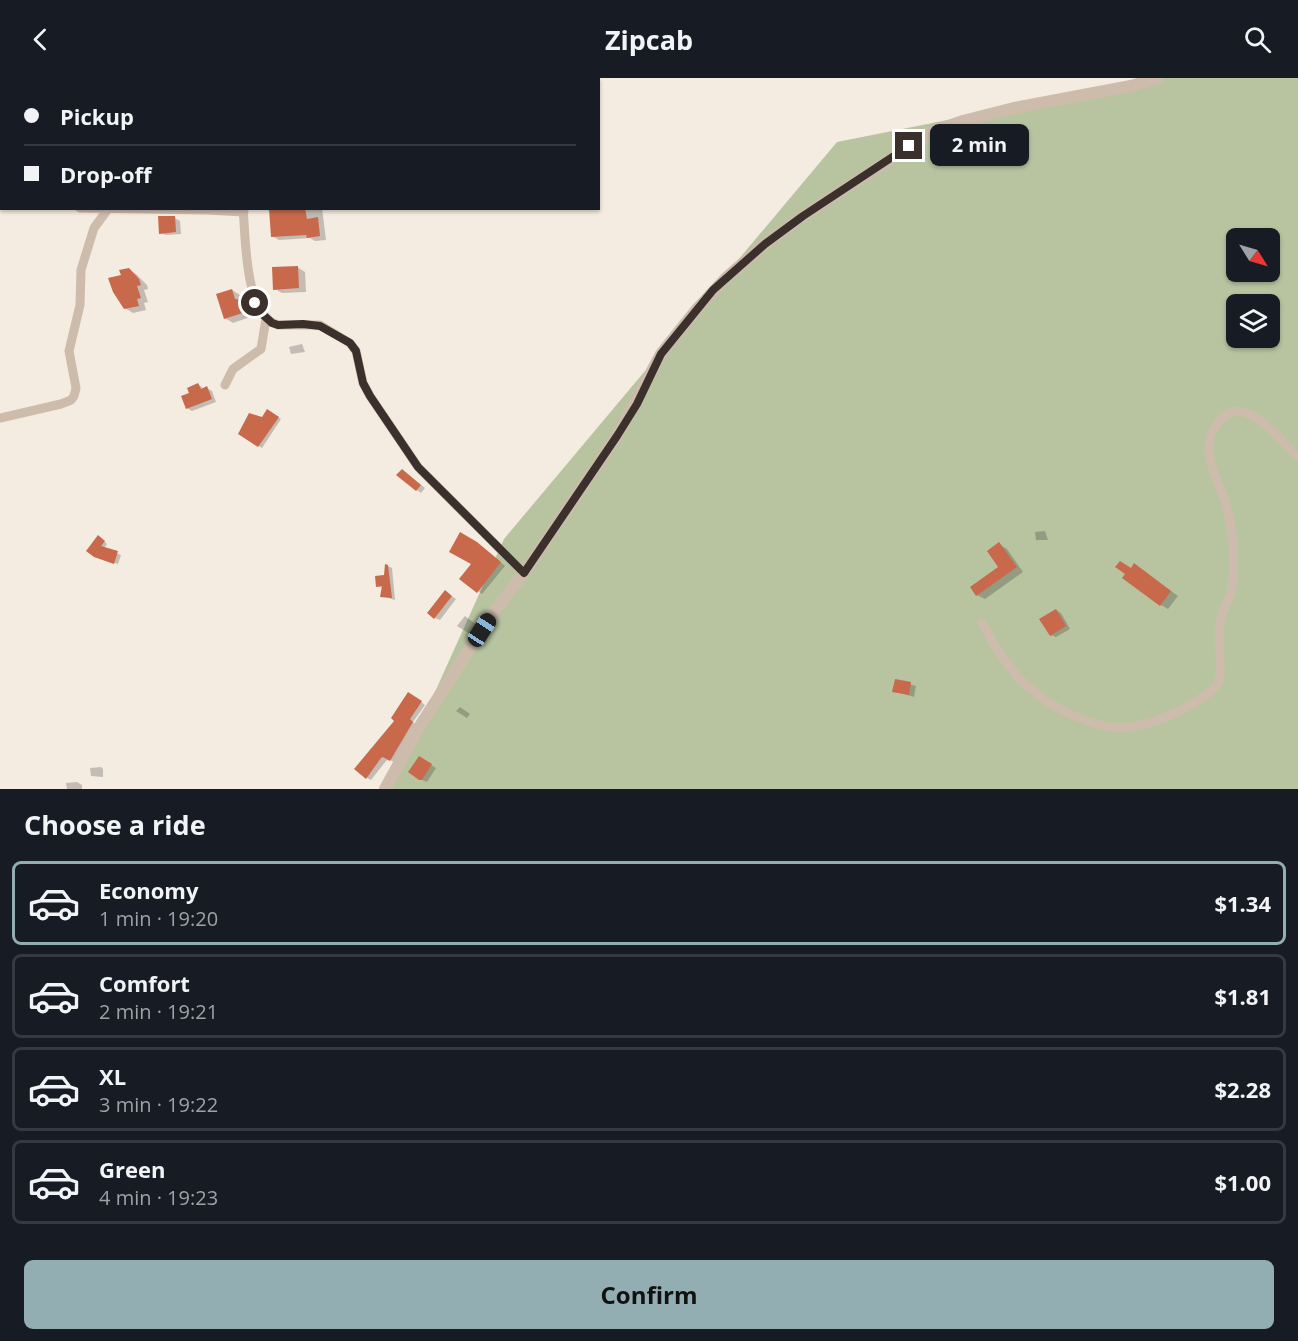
<!DOCTYPE html>
<meta charset="utf-8">
<style>
:root{--surface:#171b24;--page:#20242c;--text:#f1f3f6;--muted:#9ea1a6;--line:#363941;--accent:#92aeb2}
body{margin:0;font-family:"Open Sans",sans-serif;background:var(--page);color:var(--text);height:100vh;display:flex;flex-direction:column;font-size:22px;white-space:nowrap}
*{box-sizing:border-box;margin:0}
p{font-size:20px;color:var(--muted)}
.icon{flex:none;width:33px;height:33px;fill:none;stroke:currentColor;stroke-width:2;stroke-linecap:round;stroke-linejoin:round}
.map{position:relative;height:711px;overflow:hidden}
.side{display:flex;flex-direction:column;background:var(--surface);flex:1}
.side>*{flex:none}
.guide{position:absolute;left:0px;top:0px;width:600px;height:132px;box-shadow:0 2px 4px #0004;display:grid;align-content:center;height:132px;padding:0 24px;background:var(--surface)}
.needle{width:39px;rotate:127deg}
.buttons{position:absolute;left:1226px;top:150px;display:grid;gap:12px}
.buttons a{display:grid;place-items:center;width:54px;height:54px;border-radius:9px;background:var(--surface);box-shadow:0 2px 4px #0004;font-size:30px}
.end{position:absolute;width:27px;height:27px;margin:-14px;border:8px solid #3b302b;background:#fff;box-shadow:0 0 0 3px #fff}
.from{border-radius:50%}
.bubble{position:absolute;height:42px;border-radius:9px;background:var(--surface);box-shadow:0 2px 4px #0004;font-size:20px;font-weight:700;line-height:42px;text-align:center}
.car{position:absolute;width:18px;height:36px;margin:-18px -9px;border-radius:8px;box-shadow:0 0 4px 2px #0007;background:linear-gradient(#222 24%,#8ab4d8 0 40%,#222 0 76%,#8ab4d8 0 86%,#222 0)}
.guide b{display:flex;align-items:center;gap:21px;height:57px;font-size:22px}
.guide b+b{border-top:2px solid var(--line)}
.guide i{width:15px;height:15px;background:var(--text)}
ul{padding:0;list-style:none}
li{display:flex;align-items:center;gap:18px;height:84px;margin:0 12px 9px;padding:0 12px;border:3px solid var(--line);border-radius:9px}
li div{flex:1}
li b{display:block;font-size:22px}
li em{font-style:normal;font-weight:700}
li.active{border-color:var(--accent)}
li>.icon{width:54px;height:54px;stroke-width:1.5}
h2{padding:0 24px;font-size:27px;line-height:72px}
.button{display:flex;gap:12px;margin-top:auto;padding:12px 24px}
.button a{flex:1;height:69px;border-radius:9px;background:var(--accent);color:#111;font-size:24px;font-weight:700;line-height:69px;text-align:center}
header{display:flex;justify-content:space-between;align-items:center;height:78px;padding:0 24px;background:var(--surface);font-size:27px;font-weight:700}
.map>svg:first-child{display:block}
</style>
<header><svg class="icon" aria-label="back" viewBox="0 0 24 24"><path d="M15 5l-7 7 7 7"/></svg>Zipcab<svg class="icon" aria-label="search" viewBox="0 0 24 24"><circle cx="10" cy="10" r="6"/><path d="M15 15l6 6"/></svg></header>
<div class="map">
<svg width="1298" height="711" viewBox="0 0 1298 711">
<rect width="100%" height="100%" fill="#f4ebe1"/>
<path fill="#b8c4a0" fill-rule="evenodd" d="M1159,0h139v711h-911l15,-24 102,-226 333,-397zM1236,160h33v34h-33zM1236,226h33v34h-33z"/>
<path fill="#0003" d="M43,0h55l-55,2z
M103,0h36l2,2h-37z
M0,55l2,1v38h-2z
M266,130h56l4,32 -11,1 -5,-3 -31,2 -7,-4 -1,-23z
M175,140l5,3 1,13 -15,1 -5,-2z
M297,189l8,5 1,20 -24,1 -7,-4z
M128,191l8,5 11,11 1,4 -4,1 4,12 -4,1 2,7 -13,3 -8,-5 -3,-32z
M232,212l8,5 2,6 8,5 3,10 -20,7 -8,-5z
M302,266l3,8 -14,2 -2,-7z
M198,306l6,5 3,-1 5,3 4,11 -24,9 -5,-3 4,-14z
M268,333l13,8 -19,29 -22,-14 23,-15z
M402,392l23,18 -4,5 -4,-3z
M1045,453l3,9h-12l-1,-8z
M102,461l5,5 -3,4 17,7 -3,9 -23,-8z
M999,466l8,5 16,23 -38,27 -8,-4 23,-28z
M482,469l23,19 -23,28 -4,-3 -5,-27z
M388,488l4,2 3,32 -13,-4 1,-8 -6,-2 8,-10z
M1132,491l10,1 36,26 -10,13 -7,-4 -34,-31z
M450,517l6,4 -16,21 -5,-2z
M1056,532l5,3 9,16 -14,8 -5,-2z
M465,538l12,9 -7,9 -13,-8z
M896,602l20,6 -2,11 -20,-6z
M413,618l12,9 -12,17 4,3 -22,38 -6,-4 -3,2 -15,19 -4,-2 29,-58z
M460,629l10,7 -3,4 -11,-7z
M420,680l16,10 -9,14 -7,-3z
M101,689l2,2v8l-12,-1 -1,-8z
M77,704l5,3v4h-15l-1,-6z"/>
<path fill="#c8694b" d="M269,130h36l2,11 11,-2 2,19 -13,2 -1,-3 -35,2z
M158,138h17l1,16 -17,2z
M298,188l1,22 -26,2 -1,-23z
M129,190l10,11 2,6 -4,1 4,12 -4,1 2,7 -15,3 -11,-17 -5,-14 13,-3 -2,-5z
M232,211l3,10 8,1 3,12 -22,7 -8,-25z
M198,305l3,6 6,-3 5,13 -26,10 -5,-13 8,-3 -2,-5z
M267,331l12,8 -21,30 -20,-13 11,-21 13,4z
M402,391l19,16 -5,6 -20,-16z
M460,454l17,10 24,20 -24,31 -18,-14 12,-15 -22,-12z
M98,457l7,6 -4,5 17,5 -4,13 -20,-7 -8,-6z
M999,464l18,25 -41,29 -6,-9 28,-20 -11,-16z
M1120,483l11,7 3,-5 37,28 -11,15 -38,-28 3,-4 -10,-7z
M385,486l3,1 4,33 -12,-1 2,-11 -6,1 -1,-11 9,-1z
M445,512l7,6 -18,23 -7,-6z
M1056,531l10,17 -16,10 -11,-17z
M895,601l16,3 -2,13 -17,-3z
M408,614l14,9 -12,18 3,3 -23,39 -7,-4 -2,1 -15,21 -12,-10 40,-48 -3,-3z
M419,678l13,8 -10,16h-3l-11,-8z"/>
<g fill="none" stroke-linecap="round" stroke-linejoin="round">
<path stroke="#cdbbac" stroke-width="9" d="M340,2v-2
M0,29l2,-2
M0,112h2
M80,130l128,2 36,2
M243,130c3,31 1,106 35,117h42l30,18 6,8 7,32 7,13 48,71 106,106
M225,307l8,-16 28,-20 5,-30
M0,340l61,-14 10,-4 3,-4 2,-8 -7,-37 11,-46 1,-35 13,-42 14,-19
M982,545c23,42 42,69 86,90 39,18 60,20 100,3 12,-5 47,-23 51,-35 4,-20 -3,-44 2,-64 2,-9 8,-17 10,-25 3,-16 3,-34 2,-50 -2,-13 -4,-28 -8,-40 -9,-28 -30,-58 -3,-84 24,-24 60,24 76,39"/>
<path stroke="#cdbbac" stroke-width="12" d="M385,711l33,-60 74,-115 32,-41 93,-137 44,-82 36,-45 29,-31 39,-34 38,-28 129,-84 31,-11 51,-13 117,-22 27,-8"/>
</g>
<g fill="none" stroke-linecap="round" stroke-linejoin="round">
<path stroke="#3b302b" stroke-width="8" d="M255,225l5,9 12,11 6,2 25,-1 17,2 30,17 6,8 7,32 7,13 48,71 106,106 93,-137 20,-32 24,-50 52,-64 52,-46 38,-28 106,-70"/>
</g>
</svg>
<div class="buttons">
<a><svg class="needle" viewBox="-14 -14 28 28"><path d="M0-13l5 13h-10z" fill="#e53935"/><path d="M0 13l5-13h-10z" fill="#9ea1a6"/></svg></a>
<a><svg class="icon" aria-label="layers" viewBox="0 0 24 24"><path d="M12 4l9 5-9 5-9-5zM3 14l9 5 9-5"/></svg></a>
</div>
<i class="end from" style="left:255px;top:225px"></i>
<i class="end" style="left:909px;top:68px"></i>
<div class="bubble" style="left:930px;top:46px;width:99px">2 min</div>
<i class="car" style="left:482px;top:552px;rotate:33deg"></i>
<div class="guide">
<b><i class="from"></i>Pickup</b>
<b><i></i>Drop-off</b>
</div>
</div>
<section class="side">
<h2>Choose a ride</h2>
<ul>
<li class="active"><svg class="icon" aria-label="car" viewBox="0 0 24 24"><path d="M5 17H2v-5l4-1 3-4h7l3 4 3 1v5h-3M9 17h6M6 11h13"/><circle cx="7" cy="17" r="2"/><circle cx="17" cy="17" r="2"/></svg><div><b>Economy</b><p>1 min · 19:20</p></div><em>$1.34</em></li>
<li><svg class="icon" aria-label="car" viewBox="0 0 24 24"><path d="M5 17H2v-5l4-1 3-4h7l3 4 3 1v5h-3M9 17h6M6 11h13"/><circle cx="7" cy="17" r="2"/><circle cx="17" cy="17" r="2"/></svg><div><b>Comfort</b><p>2 min · 19:21</p></div><em>$1.81</em></li>
<li><svg class="icon" aria-label="car" viewBox="0 0 24 24"><path d="M5 17H2v-5l4-1 3-4h7l3 4 3 1v5h-3M9 17h6M6 11h13"/><circle cx="7" cy="17" r="2"/><circle cx="17" cy="17" r="2"/></svg><div><b>XL</b><p>3 min · 19:22</p></div><em>$2.28</em></li>
<li><svg class="icon" aria-label="car" viewBox="0 0 24 24"><path d="M5 17H2v-5l4-1 3-4h7l3 4 3 1v5h-3M9 17h6M6 11h13"/><circle cx="7" cy="17" r="2"/><circle cx="17" cy="17" r="2"/></svg><div><b>Green</b><p>4 min · 19:23</p></div><em>$1.00</em></li>
</ul>
<div class="button"><a>Confirm</a></div>
</section>
